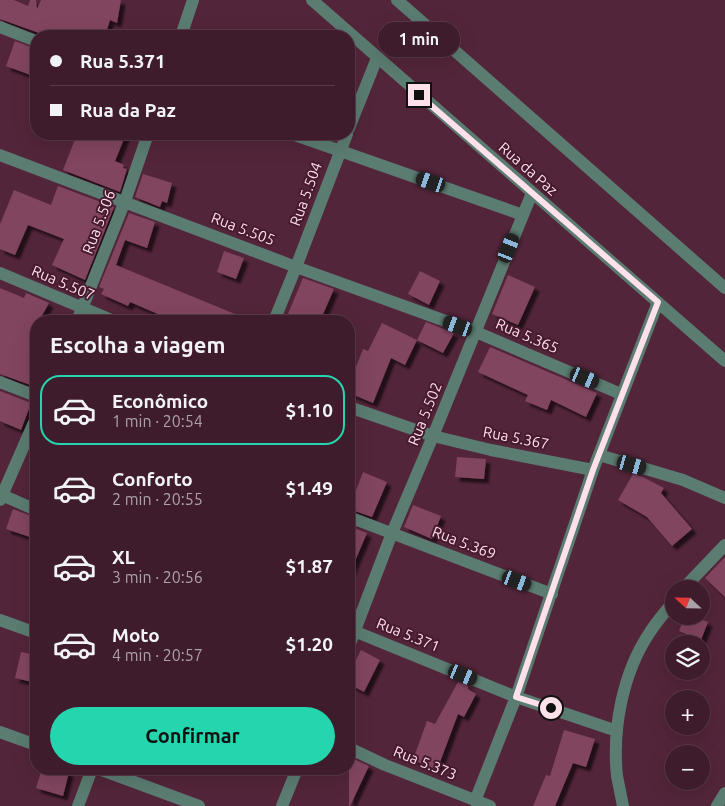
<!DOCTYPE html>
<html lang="pt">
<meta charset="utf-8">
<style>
:root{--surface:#3e1c2c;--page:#452534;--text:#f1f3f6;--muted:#ada1a9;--line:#573a48;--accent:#24d5ae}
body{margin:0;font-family:Ubuntu,sans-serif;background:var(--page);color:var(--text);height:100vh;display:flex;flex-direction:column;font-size:19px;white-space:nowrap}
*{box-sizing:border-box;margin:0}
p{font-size:16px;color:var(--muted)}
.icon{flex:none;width:28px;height:28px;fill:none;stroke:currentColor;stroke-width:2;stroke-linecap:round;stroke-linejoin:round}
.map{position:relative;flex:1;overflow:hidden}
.drawer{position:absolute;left:30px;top:315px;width:325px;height:460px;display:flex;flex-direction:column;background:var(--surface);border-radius:20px;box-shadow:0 5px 20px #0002,0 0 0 1px var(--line)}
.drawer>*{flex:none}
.guide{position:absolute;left:30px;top:30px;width:325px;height:110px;border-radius:20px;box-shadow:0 5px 20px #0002,0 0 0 1px var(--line);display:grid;align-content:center;height:110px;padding:0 20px;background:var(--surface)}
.needle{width:32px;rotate:292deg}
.tools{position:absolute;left:665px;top:580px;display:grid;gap:10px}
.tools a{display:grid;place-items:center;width:45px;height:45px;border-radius:50%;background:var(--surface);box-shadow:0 5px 20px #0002,0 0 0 1px var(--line);font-size:25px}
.end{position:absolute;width:22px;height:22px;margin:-11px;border:6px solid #ffe0eb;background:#111;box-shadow:0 0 0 2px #111}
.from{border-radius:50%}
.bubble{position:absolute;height:35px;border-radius:18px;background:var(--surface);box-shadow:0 5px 20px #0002,0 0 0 1px var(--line);font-size:16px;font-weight:600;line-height:35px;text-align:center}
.car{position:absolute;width:15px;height:30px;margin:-15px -8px;border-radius:6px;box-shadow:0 0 4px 1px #0007;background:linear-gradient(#222 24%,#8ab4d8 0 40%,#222 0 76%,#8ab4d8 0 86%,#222 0)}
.guide b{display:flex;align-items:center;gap:18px;height:48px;font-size:19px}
.guide b+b{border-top:1px solid var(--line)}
.guide i{width:12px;height:12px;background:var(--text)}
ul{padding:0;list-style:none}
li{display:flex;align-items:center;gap:15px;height:70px;margin:0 10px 8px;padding:0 10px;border:2px solid transparent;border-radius:20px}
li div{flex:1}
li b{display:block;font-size:19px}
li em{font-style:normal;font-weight:600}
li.current{border-color:var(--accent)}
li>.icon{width:45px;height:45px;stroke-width:1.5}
h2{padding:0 20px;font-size:22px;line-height:60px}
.primary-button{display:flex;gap:10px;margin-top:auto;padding:10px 20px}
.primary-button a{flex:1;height:58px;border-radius:30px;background:var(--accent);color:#111;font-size:20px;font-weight:600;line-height:58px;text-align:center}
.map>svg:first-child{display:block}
</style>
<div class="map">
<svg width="725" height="806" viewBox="0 0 725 806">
<defs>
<filter id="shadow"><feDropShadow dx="4.5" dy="4.5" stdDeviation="1" flood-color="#0009"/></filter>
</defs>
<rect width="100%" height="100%" fill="#53253a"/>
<path fill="#824460" filter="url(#shadow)" d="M0,0h14l14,6 2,-6h6l1,9 4,-9h80l-4,23 -7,-3 -5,16h-62l-4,-3 -39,-14z
M15,41l21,8v28l-30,-11z
M77,134h49l-11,27 9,4 -1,3 4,1 -7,23 -57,-22z
M143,174l29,9 -5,20 -5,-2 -2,6 -25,-10z
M58,186l56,21 -29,73 -33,-15 12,-26 -36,-14 -13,30 -15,-6v-25l14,-34 37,15z
M129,213l26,9 -8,26 -22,-8 -9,25 136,56h-78l-44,-19 -2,4 -27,-12 3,-5 -5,-2z
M224,251l20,7 -8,21 -19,-7z
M420,271l20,10 -11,24 -21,-11z
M508,275l27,12 -17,38 -26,-11z
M303,278l31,11 -14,32h-35z
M0,288l24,10 2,-5 23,10 -10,18h-3v66l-36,-13z
M426,322l28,11 -11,20 -26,-13z
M382,323l35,17 -12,25 -14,-7 -18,45 -24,-10v-8l14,-36 5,2z
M490,347l107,46 -11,24 -35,-17 -4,10 -22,-9 3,-6 -50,-23z
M0,391l31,12 -10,27 -21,-9z
M457,457l29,2 -2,20 -29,-2z
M363,472l24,10 -15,35 -23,-8z
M633,474l10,3 21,11 -3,5 31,36 -20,17 -25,-29 -29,-17z
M413,505l28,11 -9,23 -28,-12z
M13,509l23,9 -6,19 -24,-8z
M349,526l18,7 -18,42z
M725,557v40l-20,-19z
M685,616h7l16,6 -7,18 -22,-9z
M361,650l19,10 -16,32 -15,-8v-10z
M21,652l15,3v28l-21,-5z
M458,682l10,4v3l8,5 -12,23 -6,-3 -21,56 -24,-10 14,-39 8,3z
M564,730l31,9 -9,28 -13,-4 -18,43h-22l13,-31 4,1z
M349,757l20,9 -19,40h-1z
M42,769h15l12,3 -6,24 -27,-8z"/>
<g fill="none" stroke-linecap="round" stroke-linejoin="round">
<path stroke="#5b7c71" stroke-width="12" d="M312,0l413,361
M397,0l328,288
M0,27l36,14
M181,36l12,-36
M349,128l28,-70
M292,134l231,81
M0,155l296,112 180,65 145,62
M0,273l114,48
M77,321l48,-120 23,-67
M274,321l22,-54 51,-133
M0,382l36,14
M349,407l84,29 58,14 102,20
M599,455l84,25 42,18
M2,495l34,15
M0,500l36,-82
M349,517l203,77
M683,589l42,-44
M0,620l36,13
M349,629l167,68 101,34
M349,646l43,-113 41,-97 99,-243
M0,732l36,13
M349,748l36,17 105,41
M99,769l100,37
M475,801l41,-104 77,-227 65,-168
M78,806l14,-37
M282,806l15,-37
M623,806c-2,-10 -4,-20 -6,-30 -5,-48 6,-104 33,-144 7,-11 16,-21 24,-31
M717,806l8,-13"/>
</g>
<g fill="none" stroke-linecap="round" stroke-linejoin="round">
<path stroke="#ffe0eb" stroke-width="6" d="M419,95l239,207 -65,168 -77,227 35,11"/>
</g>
<g text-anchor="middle" stroke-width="4" stroke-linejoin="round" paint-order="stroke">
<g font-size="15" fill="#ffe0eb" stroke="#471a30">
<text transform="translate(528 169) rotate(41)" y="5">Rua da Paz</text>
<text transform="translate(306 194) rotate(-70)" y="5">Rua 5.504</text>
<text transform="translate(99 222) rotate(-69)" y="5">Rua 5.506</text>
<text transform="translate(243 229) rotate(21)" y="5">Rua 5.505</text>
<text transform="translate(63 283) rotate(23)" y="5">Rua 5.507</text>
<text transform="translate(527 336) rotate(23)" y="5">Rua 5.365</text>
<text transform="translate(425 414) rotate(-68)" y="5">Rua 5.502</text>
<text transform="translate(516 438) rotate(11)" y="5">Rua 5.367</text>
<text transform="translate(464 543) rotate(21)" y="5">Rua 5.369</text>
<text transform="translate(408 635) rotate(22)" y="5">Rua 5.371</text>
<text transform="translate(425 763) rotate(22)" y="5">Rua 5.373</text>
</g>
</g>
</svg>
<div class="tools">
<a><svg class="needle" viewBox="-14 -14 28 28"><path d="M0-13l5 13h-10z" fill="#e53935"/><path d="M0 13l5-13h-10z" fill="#ada1a9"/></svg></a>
<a><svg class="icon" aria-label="layers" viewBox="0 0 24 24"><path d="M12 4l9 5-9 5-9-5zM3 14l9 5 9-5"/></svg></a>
<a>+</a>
<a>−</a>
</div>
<i class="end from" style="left:551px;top:708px"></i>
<i class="end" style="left:419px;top:95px"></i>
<div class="bubble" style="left:378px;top:22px;width:82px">1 min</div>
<i class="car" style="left:431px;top:182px;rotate:289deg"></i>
<i class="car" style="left:509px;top:248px;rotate:22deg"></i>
<i class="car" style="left:458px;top:326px;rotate:290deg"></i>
<i class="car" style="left:585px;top:378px;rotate:113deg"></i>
<i class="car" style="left:632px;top:465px;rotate:106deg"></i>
<i class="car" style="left:517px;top:581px;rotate:111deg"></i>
<i class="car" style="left:463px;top:675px;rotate:112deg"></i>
<div class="guide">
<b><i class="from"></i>Rua 5.371</b>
<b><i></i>Rua da Paz</b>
</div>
<section class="drawer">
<h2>Escolha a viagem</h2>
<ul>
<li class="current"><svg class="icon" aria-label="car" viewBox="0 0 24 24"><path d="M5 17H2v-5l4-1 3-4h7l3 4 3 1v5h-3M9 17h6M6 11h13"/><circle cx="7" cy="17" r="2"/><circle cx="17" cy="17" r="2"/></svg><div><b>Econômico</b><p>1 min · 20:54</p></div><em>$1.10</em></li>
<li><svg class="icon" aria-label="car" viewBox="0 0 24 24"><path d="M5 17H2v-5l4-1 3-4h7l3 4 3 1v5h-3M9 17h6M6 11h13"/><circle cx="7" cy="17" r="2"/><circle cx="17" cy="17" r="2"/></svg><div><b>Conforto</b><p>2 min · 20:55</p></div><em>$1.49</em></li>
<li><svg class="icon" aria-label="car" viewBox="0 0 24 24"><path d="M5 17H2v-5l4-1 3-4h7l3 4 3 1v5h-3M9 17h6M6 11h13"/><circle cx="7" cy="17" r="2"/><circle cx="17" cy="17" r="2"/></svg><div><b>XL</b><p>3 min · 20:56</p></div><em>$1.87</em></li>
<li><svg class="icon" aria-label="car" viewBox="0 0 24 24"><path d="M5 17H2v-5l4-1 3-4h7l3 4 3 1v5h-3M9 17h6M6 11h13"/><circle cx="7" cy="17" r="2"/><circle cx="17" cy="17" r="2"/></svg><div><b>Moto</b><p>4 min · 20:57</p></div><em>$1.20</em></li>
</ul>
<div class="primary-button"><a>Confirmar</a></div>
</section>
</div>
